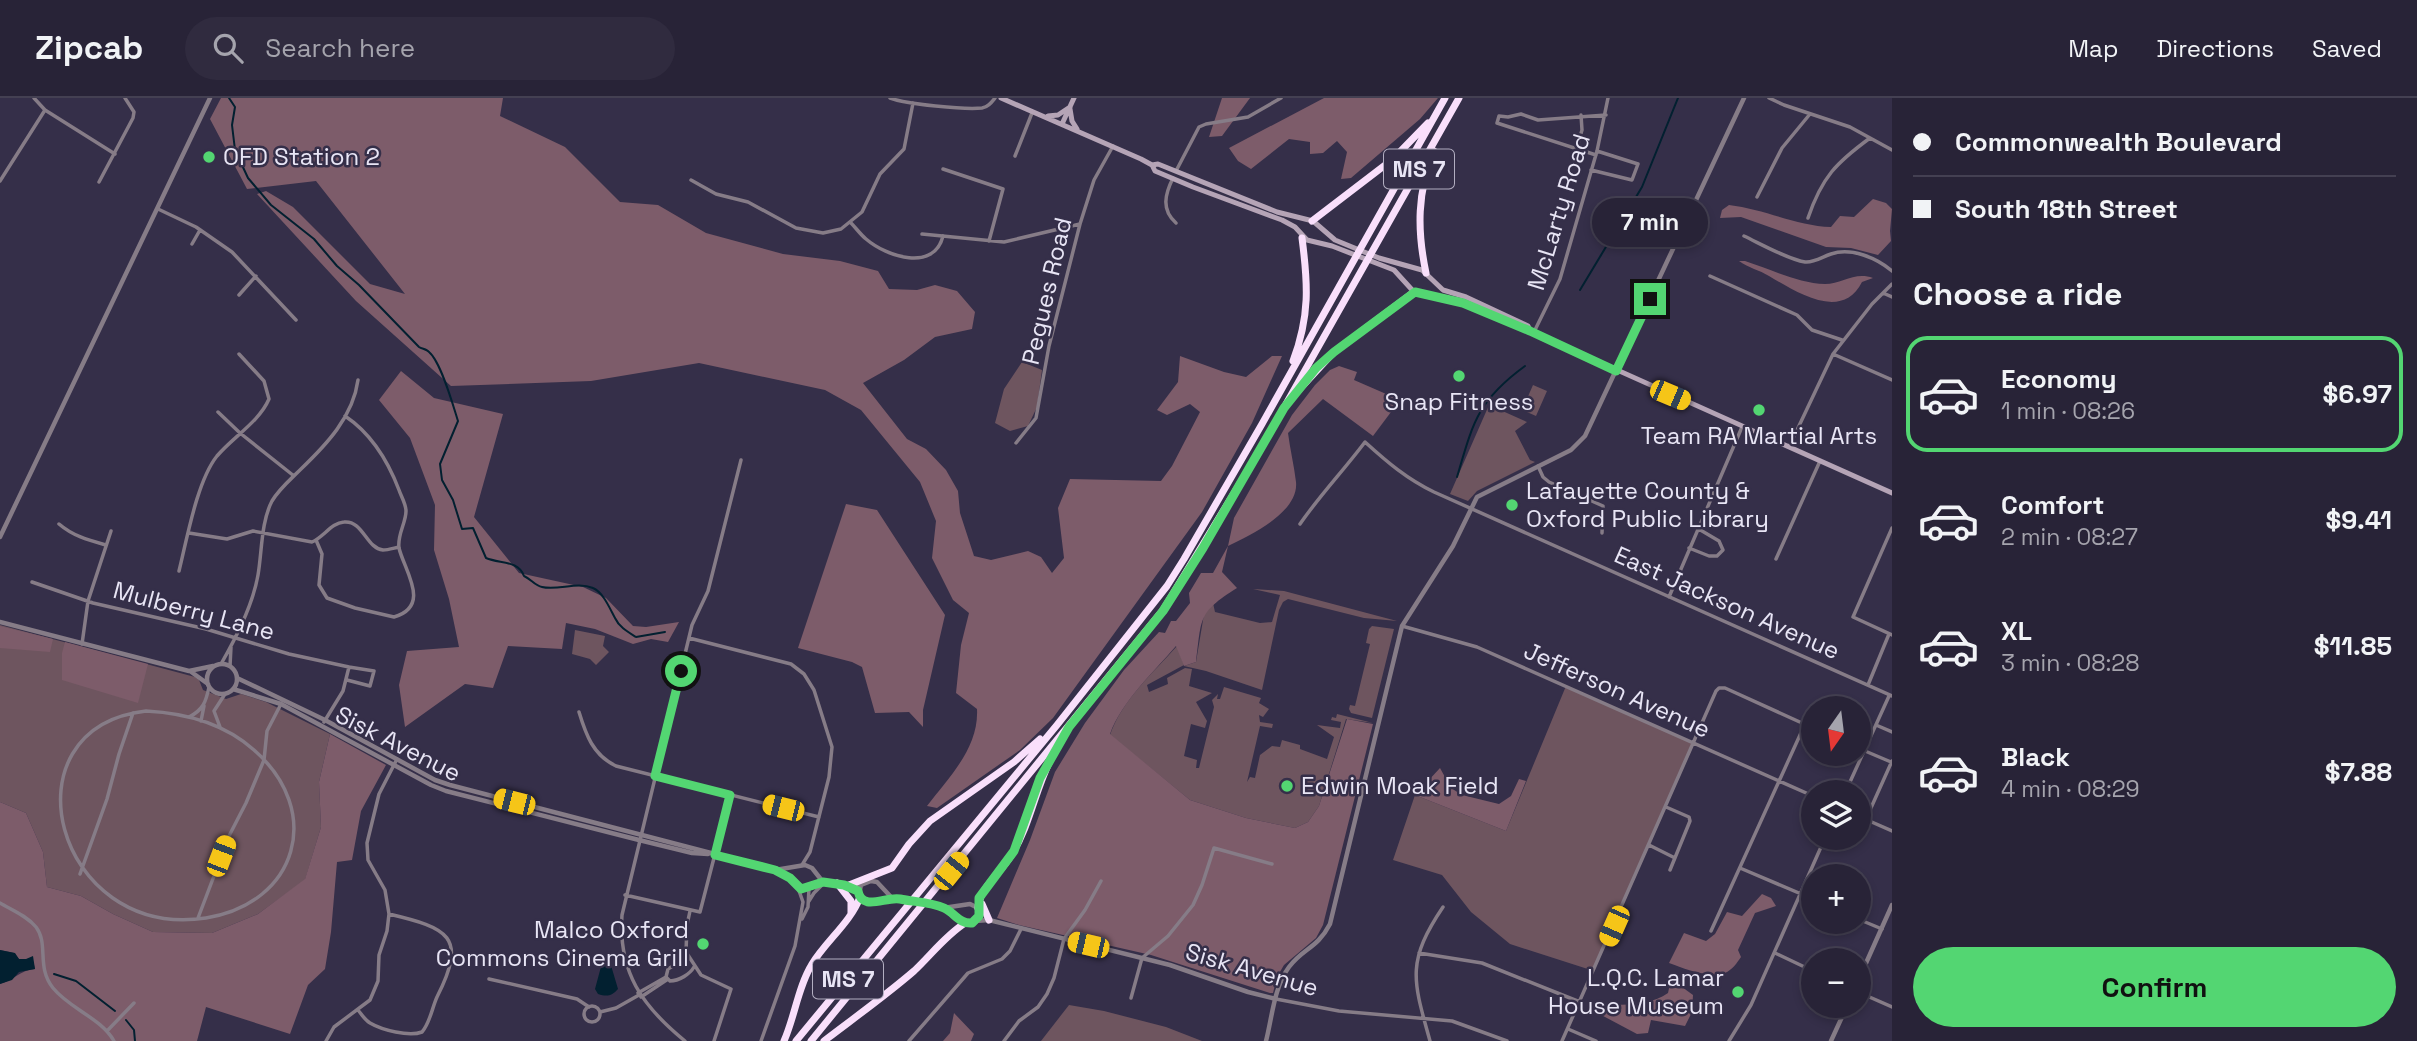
<!DOCTYPE html>
<meta charset="utf-8">
<style>
:root{--surface:#282337;--page:#302b3f;--text:#f1f3f6;--muted:#a5a4ad;--line:#444052;--accent:#53d672}
body{margin:0;font-family:"Space Grotesk",sans-serif;background:var(--page);color:var(--text);height:100vh;display:flex;flex-direction:column;font-size:26px;white-space:nowrap}
*{box-sizing:border-box;margin:0}
p{font-size:23px;color:var(--muted)}
.icon{flex:none;width:38px;height:38px;fill:none;stroke:currentColor;stroke-width:2;stroke-linecap:round;stroke-linejoin:round}
.map{position:relative;flex:1;overflow:hidden}
.side{display:flex;flex-direction:column;background:var(--surface);width:525px}
.side>*{flex:none}
.hud{display:grid;align-content:center;height:154px;padding:0 21px;background:var(--surface)}
.needle{width:46px;rotate:194deg}
.fabs{position:absolute;left:1801px;top:598px;display:grid;gap:14px}
.fabs a{display:grid;place-items:center;width:70px;height:70px;border-radius:50%;background:var(--surface);box-shadow:0 4px 10px #0003,0 0 0 2px var(--line);font-size:35px}
.end{position:absolute;width:32px;height:32px;margin:-16px;border:9px solid #53d672;background:#111;box-shadow:0 0 0 4px #111}
.from{border-radius:50%}
.bubble{position:absolute;height:49px;border-radius:24px;background:var(--surface);box-shadow:0 4px 10px #0003,0 0 0 2px var(--line);font-size:23px;font-weight:700;line-height:49px;text-align:center}
.car{position:absolute;width:21px;height:42px;margin:-21px -10px;border-radius:9px;box-shadow:0 0 5px 2px #0007;background:linear-gradient(#f5c518 24%,#345 0 40%,#f5c518 0 76%,#345 0 86%,#f5c518 0)}
.hud b{display:flex;align-items:center;gap:24px;height:66px;font-size:26px}
.hud b+b{border-top:2px solid var(--line)}
.hud i{width:18px;height:18px;background:var(--text)}
ul{padding:0;list-style:none}
li{display:flex;align-items:center;gap:21px;height:116px;margin:0 14px 10px;padding:0 7px;border:4px solid transparent;border-radius:21px}
li div{flex:1}
li b{display:block;font-size:26px}
li em{font-style:normal;font-weight:700}
li.on{border-color:var(--accent)}
li>.icon{width:63px;height:63px;stroke-width:1.5}
h2{padding:0 21px;font-size:32px;line-height:84px}
.primary-button{display:flex;gap:14px;margin-top:auto;padding:14px 21px}
.primary-button a{flex:1;height:80px;border-radius:42px;background:var(--accent);color:#111;font-size:28px;font-weight:700;line-height:80px;text-align:center}
header{display:flex;align-items:center;gap:42px;box-sizing:border-box;height:98px;padding:0 35px;background:var(--surface);border-bottom:2px solid var(--line)}
header strong{font-size:33px}
nav{display:flex;gap:38px;margin-inline-start:auto;font-size:24px}
.search{width:490px;height:63px;background:var(--page);display:flex;align-items:center;gap:18px;box-sizing:border-box;padding:0 24px;border-radius:38px;color:var(--muted);font-size:26px}
main{display:flex;flex:1;min-height:0}
.map>svg:first-child{display:block}
</style>
<header>
<strong>Zipcab</strong>
<div class="search"><svg class="icon" aria-label="search" viewBox="0 0 24 24"><circle cx="10" cy="10" r="6"/><path d="M15 15l6 6"/></svg>Search here</div>
<nav><a>Map</a><a>Directions</a><a>Saved</a></nav>
</header>
<main>
<div class="map">
<svg width="1892" height="943" viewBox="0 0 1892 943">
<rect width="100%" height="100%" fill="#352f49"/>
<path fill="#6e555f" d="M1022,264l20,8 -5,37 -9,19 -18,5 -15,-8 9,-34z
M1533,287l14,6 -11,25 -14,-6z
M1489,307l38,17 -12,9 15,29 5,2 -58,29 -9,10 -18,-7z
M1253,491l31,2 113,30 -33,-3 -76,-19 -5,3 -4,8 -17,80 -56,-19 -22,-5 12,-4 8,-48 9,-11 2,9 45,11 12,-1 8,-27z
M0,527l195,52 4,3 4,10 23,9 15,-5 25,8 64,32 -11,48 2,45 -16,53 -47,34 -46,19 -59,-1 -40,-18 -32,-18 -34,-9 -4,-35 -17,-39 -26,-11z
M1372,528l22,3 -22,89 -21,-5 -2,-4 1,-4 5,1 15,-62 -4,-1 3,-14z
M575,532l30,6 -2,10 6,6 -13,13 -6,-6 -18,-5z
M1177,548l7,19 -37,20 2,7 19,-8 -1,-6 18,-10 7,1 -3,17 23,7 -16,9 11,19 -2,7 -14,-4 -7,32 13,4 -1,8h3l15,-61 -2,-7 6,-6 -1,5h3l4,-12 37,11 -2,5 10,6 -6,8 -4,-2 1,7 13,2 -1,4 -12,-2 -13,56 3,-5 5,1 5,-23 12,-9 8,1 2,-7 18,5v4l27,10 7,-22 -17,-12 23,3 1,-6 -10,-2 1,-3 4,1 1,-4 36,9 -27,-4 -27,87 -11,16 -13,6 -49,-10 -56,-18 -80,-65c12,-35 43,-62 67,-89z
M1566,588l128,58 -100,227 -84,-27 -39,-32 -29,-37 -49,-15 22,-65 91,36z
M1069,907l35,6 62,16 36,14h-161z"/>
<path fill="#7d5c6a" d="M221,0h282l-3,18 65,31 55,55 38,3 48,28 77,21 57,7 38,10 11,18 28,1 18,-5 22,6 18,21 -3,17 -37,8 -31,23 -41,23 44,56 19,10 20,21 12,21 2,22 14,43 17,4 37,-9 13,6 11,16 12,-15 -6,-50 12,-29 91,2 11,-15 28,-54 -10,-8 -23,11 -10,-5 21,-28 2,-26 44,16 22,5 26,-21h10l-30,67 -50,89 -149,206 -33,32 -83,58 -10,-2c22,-29 52,-58 50,-97l-21,-16 5,-48 8,-32 -16,-13 -21,-42 4,-37 -16,-39 -59,-72 -36,-20 -126,-27 -108,18 -140,5 -95,-85 -99,-107 9,-3 27,16 77,77 35,10 -89,-113 -69,8 -37,-70z
M1222,0h28l-28,38 -13,1z
M1324,0h114l-18,21 -69,59 -10,1 6,-27 -10,-11 -14,12 -13,1v-12l-21,-3 -38,30 -13,-8 -9,-13z
M1873,101l13,4 6,6 -2,22 1,10 -13,14 -27,-7 -25,-1 -85,-30 -21,1 2,-8 7,-5c35,4 68,21 102,22l9,-11 14,1z
M1739,163h6c25,8 53,22 80,23 17,0 30,-13 48,-6l-11,4c-20,40 -66,10 -93,-6 -10,-6 -20,-8 -30,-15z
M1339,268l18,6 -3,8 46,20 -27,36 -50,-37 -35,34c2,16 6,32 8,49 3,30 -45,53 -68,64l-6,26 15,16c-40,25 -35,30 -41,74l-12,4 -8,-20c-23,27 -54,55 -66,88l80,66 56,18 49,10 13,-6 11,-16 28,-87 26,5 -50,201 -7,13 -32,27 -7,12 -4,16h-3l-119,-38 -132,-30 -22,-7 33,-78 25,-68 30,-49 39,-53 35,-38 6,1 6,-12h5l14,-18 -1,-10 12,-20h12l15,-27 6,-28 58,-103 23,-30 15,-15z
M401,273l33,27 69,16 -29,103 45,56 64,14 23,11 27,28 13,1 33,-5 -11,20 -17,-3 -18,5 -38,-15 -29,-6 -4,26 -54,-3 -15,42 -28,-4 -60,43 -6,-42 8,-34 52,-4 -10,-48 -15,-49 1,-45 -25,-67 -31,-38z
M846,406l31,6 68,105 -22,95v17l-14,-15 -34,1 -13,-46 -10,-5 -54,-14z
M0,528l53,13 -3,13 -50,-4z
M65,544l83,22 -10,39 -76,-23v-27z
M330,636l56,31 -25,46 -9,49 -15,2 -6,70 -6,37 -17,16 -18,49 -84,-27 -9,34h-197v-57c14,-4 20,-14 35,-15l-2,-8 -14,-2 -5,-6 -14,-3v-148l26,11 17,39 4,35 34,9 32,18 40,18 59,1 46,-19 47,-35 16,-52 -2,-45z
M1440,670l11,20 11,7 37,9 12,-8 8,-17 7,2 -20,50 -91,-36z
M1762,796l9,4 5,8 -21,7 -17,37 3,7c-4,6 -9,13 -16,16 -18,5 -40,-4 -56,-10l15,-30 22,8 9,-7 12,-22 15,4z
M1671,881l22,16 -1,17 -7,14 -34,-6 -3,13 -11,1 -47,-25 2,-6c25,2 54,5 76,-10z
M954,915l20,21 -3,7h-28l7,-8z"/>
<path fill="#022030" d="M0,852l15,3 4,6h7l7,-3 2,13 -16,3 -7,8 -12,4z
M607,862l3,2 8,27c-6,7 -11,8 -20,5l-3,-5 7,-26z"/>
<g fill="none" stroke-linecap="round" stroke-linejoin="round">
<path stroke="#022030" stroke-width="2" d="M229,0l6,9 -3,18 3,25 13,28 23,27 43,34 23,27 22,19 60,62c3,2 8,2 10,5 12,10 24,53 29,69l-18,43 2,16 11,20 9,29 11,-1 13,30c14,6 32,2 38,18 7,3 11,10 18,11 16,4 35,-6 51,1 10,4 17,21 22,30 4,9 13,14 21,19l29,-5
M1580,192l62,-103 36,-89
M1457,379c16,-54 20,-76 68,-111
M54,876l22,7 39,30
M126,922l8,10 1,11"/>
<path stroke="#867c87" stroke-width="3.5" d="M34,0l11,12 70,44
M890,0c16,6 75,12 92,10 6,-1 9,-5 13,-10
M1769,0l15,7 66,22 42,23
M1577,49l5,-17 -1,-15
M1596,57l-99,-32 2,-7 9,1 13,-3 17,6 68,-5
M1015,58l17,-43
M943,71l60,20 -14,52
M1591,72l41,10 6,-16 -41,-13
M1176,73l23,-44 7,-3 42,-7 33,-19
M1173,80c-8,16 -12,32 3,45
M691,82l25,14 32,8 48,26 27,5 18,-4 21,-17 18,-38 24,-25 9,-46
M0,83l45,-71
M99,84l34,-64 1,-6 -9,-14
M1757,99l25,-49 28,-34
M158,111l38,18 36,25 64,68
M1808,120c14,-41 28,-55 62,-80
M851,125c5,5 9,11 15,16 21,18 68,33 77,-3
M922,136l82,8 76,-18
M1744,138c17,8 43,23 61,26 9,1 17,-5 26,-8 20,-7 46,4 61,17
M192,146l8,-14
M1710,178l87,39 15,15 30,10
M1883,195l9,4
M239,197l17,-19
M1534,234l26,-53 37,-128 11,-53
M1833,256l59,26
M218,314l22,21 54,43
M1016,345l20,-25 13,-72 31,-122 14,-44 19,-34
M1789,349l44,-93 39,-50 20,-20
M1538,368l5,11 6,5 54,24 -1,27
M59,426c14,12 29,16 47,21
M1300,426c20,-29 44,-54 65,-82 22,20 42,37 69,50l458,204
M1892,430l-39,89 39,18
M189,435l38,6 26,-8 59,11c12,-5 19,-19 32,-20 19,-2 22,26 39,28 5,0 11,-2 16,-3
M316,442l6,14 -3,31 8,13 28,10 39,9c38,-11 10,-47 5,-69 -2,-13 7,-25 7,-37 0,-7 -5,-15 -7,-21 -11,-29 -27,-56 -54,-74
M1689,450l20,8h8l6,-6 -4,-9 -22,-13
M1776,461l44,-98
M179,473c8,-32 18,-90 38,-115 16,-19 42,-34 52,-57l-5,-18 -25,-27
M32,484l61,21 113,26 83,25 60,13 -6,24 -19,31
M1669,499l73,-170
M1402,528l75,21 336,149
M689,540l102,26 13,10 10,16 18,57 -3,30 -19,75 -8,13
M82,546l6,-43 23,-70
M221,566c15,-26 32,-60 37,-89 4,-23 3,-53 14,-74 7,-12 19,-22 29,-32 25,-24 52,-52 57,-89
M230,568l1,-19
M347,582l23,6 4,-15 -25,-4
M1868,587l21,-51
M146,613c39,2 79,13 108,39 70,61 44,153 -48,168 -151,23 -206,-190 -60,-207z
M579,614c7,23 14,43 37,54l203,51
M189,619c14,-7 17,-15 20,-30
M201,623l3,-15
M1876,627l16,7
M220,629l-6,-16 11,-17
M1858,650l33,14
M1845,695l44,-97
M1666,709l23,10 1,4 -20,49
M1858,718l34,15
M1866,721l26,-58
M1649,747l26,13
M1740,770l73,31
M80,776l27,-75 12,-45 14,-41
M625,797l75,17 30,-116
M809,803l5,-8 10,-10
M0,805c12,7 27,13 36,24 13,17 0,40 17,61 17,21 48,30 61,53
M690,813l-3,14 -1,27 15,23 30,14 -17,52
M198,820l32,-84 16,-31 18,-43 3,-29 14,-27
M802,821l6,-12 1,-19
M1858,821l24,10
M1711,833l94,-207
M1419,855l63,10 98,39
M1775,855l38,18
M690,861l-4,-1 -18,11 -2,8 4,4c9,0 20,-7 24,-14
M489,881l88,20 12,8
M1858,894l34,15
M638,895l28,-16
M641,899l27,-18
M1131,900l11,-40 26,-22 25,-31 9,-20 12,-37 58,16
M1276,901l63,12 113,10 55,20
M584 916a8 8 0 1 1 16 0a8 8 0 1 1-16 0Z
M358,912c4,5 7,10 12,13 12,7 39,14 52,9 8,-9 10,-24 15,-35 31,-61 11,-69 -48,-83
M600,914l16,-4 23,-13
M1568,931l28,12
M107,933l27,-28
M326,943l8,-14 36,-27 8,-19 1,-26 8,-24 2,-17 -4,-24 -17,-30 -1,-17 12,-49 18,-35
M685,943c-43,-35 -67,-69 -63,-126l70,-290 16,-34 33,-131
M761,943l34,-95 8,-44 -5,-14
M909,943l59,-68 34,-14 8,-8 11,-22
M1004,943l15,-20 19,-14 9,-13 7,-16 10,-39 21,-29 16,-29
M1430,943c-17,-61 -24,-79 13,-134
M1562,943l154,-350 3,-3h6l88,40
M1729,943l22,-36 74,-167"/>
<path stroke="#867c87" stroke-width="4.5" d="M0,439l210,-439
M0,524l189,49 24,-5
M207 581a15 15 0 1 1 30 0a15 15 0 1 1-30 0Z
M190,573l18,13
M237,580l88,42 110,60 15,5 307,80 18,5 15,8 11,11 22,-7 38,3
M233,591l48,15 150,81 15,6 193,49 53,13 16,1
M775,772l30,-5 7,3 11,14
M871,783l6,1 15,16 -20,5 -10,-4 -3,-5 2,-9z
M892,800l51,10
M970,806l8,4 -1,11 -8,5 -9,-3 -17,-13z
M975,823l14,-1 181,45 78,27 28,7
M1858,883l34,-76
M1266,943c6,-23 8,-54 23,-74 14,-19 28,-18 41,-43l72,-298 51,-80 24,-49 94,-47 14,-14 159,-338
M1831,943l16,-35"/>
<path stroke="#b5a4b6" stroke-width="5" d="M1001,0l140,61 11,6 3,6 38,16 89,33 13,7 12,13 25,6 62,24 20,22 37,7 79,32 362,162
M1070,11l2,12 5,8
M1048,18l10,-1 12,-8
M1062,26l12,-26
M1152,67l6,-1 119,48 36,9 22,19 44,18 43,12 21,20 23,7 62,29 2,5"/>
<path stroke="#f9dffb" stroke-width="7" d="M1312,123l81,-62 35,-36
M1426,175c-9,-43 -9,-81 8,-122
M1293,263c17,-45 15,-77 9,-123
M1298,293l36,-39 80,-60
M837,785l14,18v12
M849,787l43,-17 17,-24 21,-23 84,-59 26,-23
M982,806l7,16
M978,810c1,-20 24,-36 34,-54 20,-32 24,-71 44,-105
M784,943c11,-25 14,-54 28,-77 14,-23 39,-42 48,-67
M796,943l261,-316 110,-139 17,-27 78,-135 183,-326
M811,943l352,-431 93,-153 203,-359
M824,943c30,-23 61,-45 90,-70 17,-16 31,-35 51,-48"/>
</g>
<g fill="none" stroke-linecap="round" stroke-linejoin="round">
<path stroke="#53d672" stroke-width="9" d="M681,573l-26,105 75,19 -15,60 60,15 15,8 11,11 22,-7 21,3 14,6c4,21 28,5 42,8 14,3 31,3 44,9 11,5 15,16 28,15l7,-7v-18l35,-47 26,-73 29,-51 94,-116 40,-63 81,-140 32,-40 18,-16 81,-60 48,11 67,28 86,40 34,-72"/>
</g>
<g fill="#53d672" stroke="#352f49" stroke-width="2.5">
<circle cx="209" cy="59" r="7"/>
<circle cx="1459" cy="278" r="7"/>
<circle cx="1759" cy="312" r="7"/>
<circle cx="1512" cy="407" r="7"/>
<circle cx="1287" cy="688" r="7"/>
<circle cx="703" cy="846" r="7"/>
<circle cx="1738" cy="894" r="7"/>
</g>
<g text-anchor="middle" stroke-width="5" stroke-linejoin="round" paint-order="stroke">
<g fill="#352f49" stroke="#b2aec1" stroke-width="2">
<rect x="1384" y="51.5" width="70" height="39" rx="5"/>
<rect x="813" y="861.5" width="70" height="39" rx="5"/>
</g>
<g font-size="23" font-weight="bold" fill="#e8e5f5">
<text x="1419" y="79">MS 7</text>
<text x="848" y="889">MS 7</text>
</g>
<g font-size="24" fill="#e8e5f5" stroke="#352f49" text-anchor="start">
<text x="223" y="67">OFD Station 2</text>
<text x="1459" y="312" text-anchor="middle">Snap Fitness</text>
<text x="1759" y="346" text-anchor="middle">Team RA Martial Arts</text>
<text x="1526" y="401">Lafayette County &amp;<tspan x="1526" dy="28">Oxford Public Library</tspan></text>
<text x="1301" y="696">Edwin Moak Field</text>
<text x="689" y="840" text-anchor="end">Malco Oxford<tspan x="689" dy="28">Commons Cinema Grill</tspan></text>
<text x="1724" y="888" text-anchor="end">L.Q.C. Lamar<tspan x="1724" dy="28">House Museum</tspan></text>
</g>
<g font-size="24" fill="#e8e5f5" stroke="#352f49">
<text transform="translate(1559 114) rotate(-73)" y="8">McLarty Road</text>
<text transform="translate(1047 193) rotate(-77)" y="8">Pegues Road</text>
<text transform="translate(1727 505) rotate(24)" y="8">East Jackson Avenue</text>
<text transform="translate(194 513) rotate(15)" y="8">Mulberry Lane</text>
<text transform="translate(1617 592) rotate(24)" y="8">Jefferson Avenue</text>
<text transform="translate(398 646) rotate(27)" y="8">Sisk Avenue</text>
<text transform="translate(1252 872) rotate(16)" y="8">Sisk Avenue</text>
</g>
</g>
</svg>
<div class="fabs">
<a><svg class="needle" viewBox="-14 -14 28 28"><path d="M0-13l5 13h-10z" fill="#e53935"/><path d="M0 13l5-13h-10z" fill="#a5a4ad"/></svg></a>
<a><svg class="icon" aria-label="layers" viewBox="0 0 24 24"><path d="M12 4l9 5-9 5-9-5zM3 14l9 5 9-5"/></svg></a>
<a>+</a>
<a>−</a>
</div>
<i class="end from" style="left:681px;top:573px"></i>
<i class="end" style="left:1650px;top:201px"></i>
<div class="bubble" style="left:1592px;top:100px;width:116px">7 min</div>
<i class="car" style="left:1670px;top:297px;rotate:113deg"></i>
<i class="car" style="left:514px;top:704px;rotate:284deg"></i>
<i class="car" style="left:783px;top:710px;rotate:284deg"></i>
<i class="car" style="left:221px;top:758px;rotate:21deg"></i>
<i class="car" style="left:951px;top:773px;rotate:39deg"></i>
<i class="car" style="left:1614px;top:828px;rotate:204deg"></i>
<i class="car" style="left:1088px;top:847px;rotate:283deg"></i>
</div>
<section class="side">
<div class="hud">
<b><i class="from"></i>Commonwealth Boulevard</b>
<b><i></i>South 18th Street</b>
</div>
<h2>Choose a ride</h2>
<ul>
<li class="on"><svg class="icon" aria-label="car" viewBox="0 0 24 24"><path d="M5 17H2v-5l4-1 3-4h7l3 4 3 1v5h-3M9 17h6M6 11h13"/><circle cx="7" cy="17" r="2"/><circle cx="17" cy="17" r="2"/></svg><div><b>Economy</b><p>1 min · 08:26</p></div><em>$6.97</em></li>
<li><svg class="icon" aria-label="car" viewBox="0 0 24 24"><path d="M5 17H2v-5l4-1 3-4h7l3 4 3 1v5h-3M9 17h6M6 11h13"/><circle cx="7" cy="17" r="2"/><circle cx="17" cy="17" r="2"/></svg><div><b>Comfort</b><p>2 min · 08:27</p></div><em>$9.41</em></li>
<li><svg class="icon" aria-label="car" viewBox="0 0 24 24"><path d="M5 17H2v-5l4-1 3-4h7l3 4 3 1v5h-3M9 17h6M6 11h13"/><circle cx="7" cy="17" r="2"/><circle cx="17" cy="17" r="2"/></svg><div><b>XL</b><p>3 min · 08:28</p></div><em>$11.85</em></li>
<li><svg class="icon" aria-label="car" viewBox="0 0 24 24"><path d="M5 17H2v-5l4-1 3-4h7l3 4 3 1v5h-3M9 17h6M6 11h13"/><circle cx="7" cy="17" r="2"/><circle cx="17" cy="17" r="2"/></svg><div><b>Black</b><p>4 min · 08:29</p></div><em>$7.88</em></li>
</ul>
<div class="primary-button"><a>Confirm</a></div>
</section>
</main>
